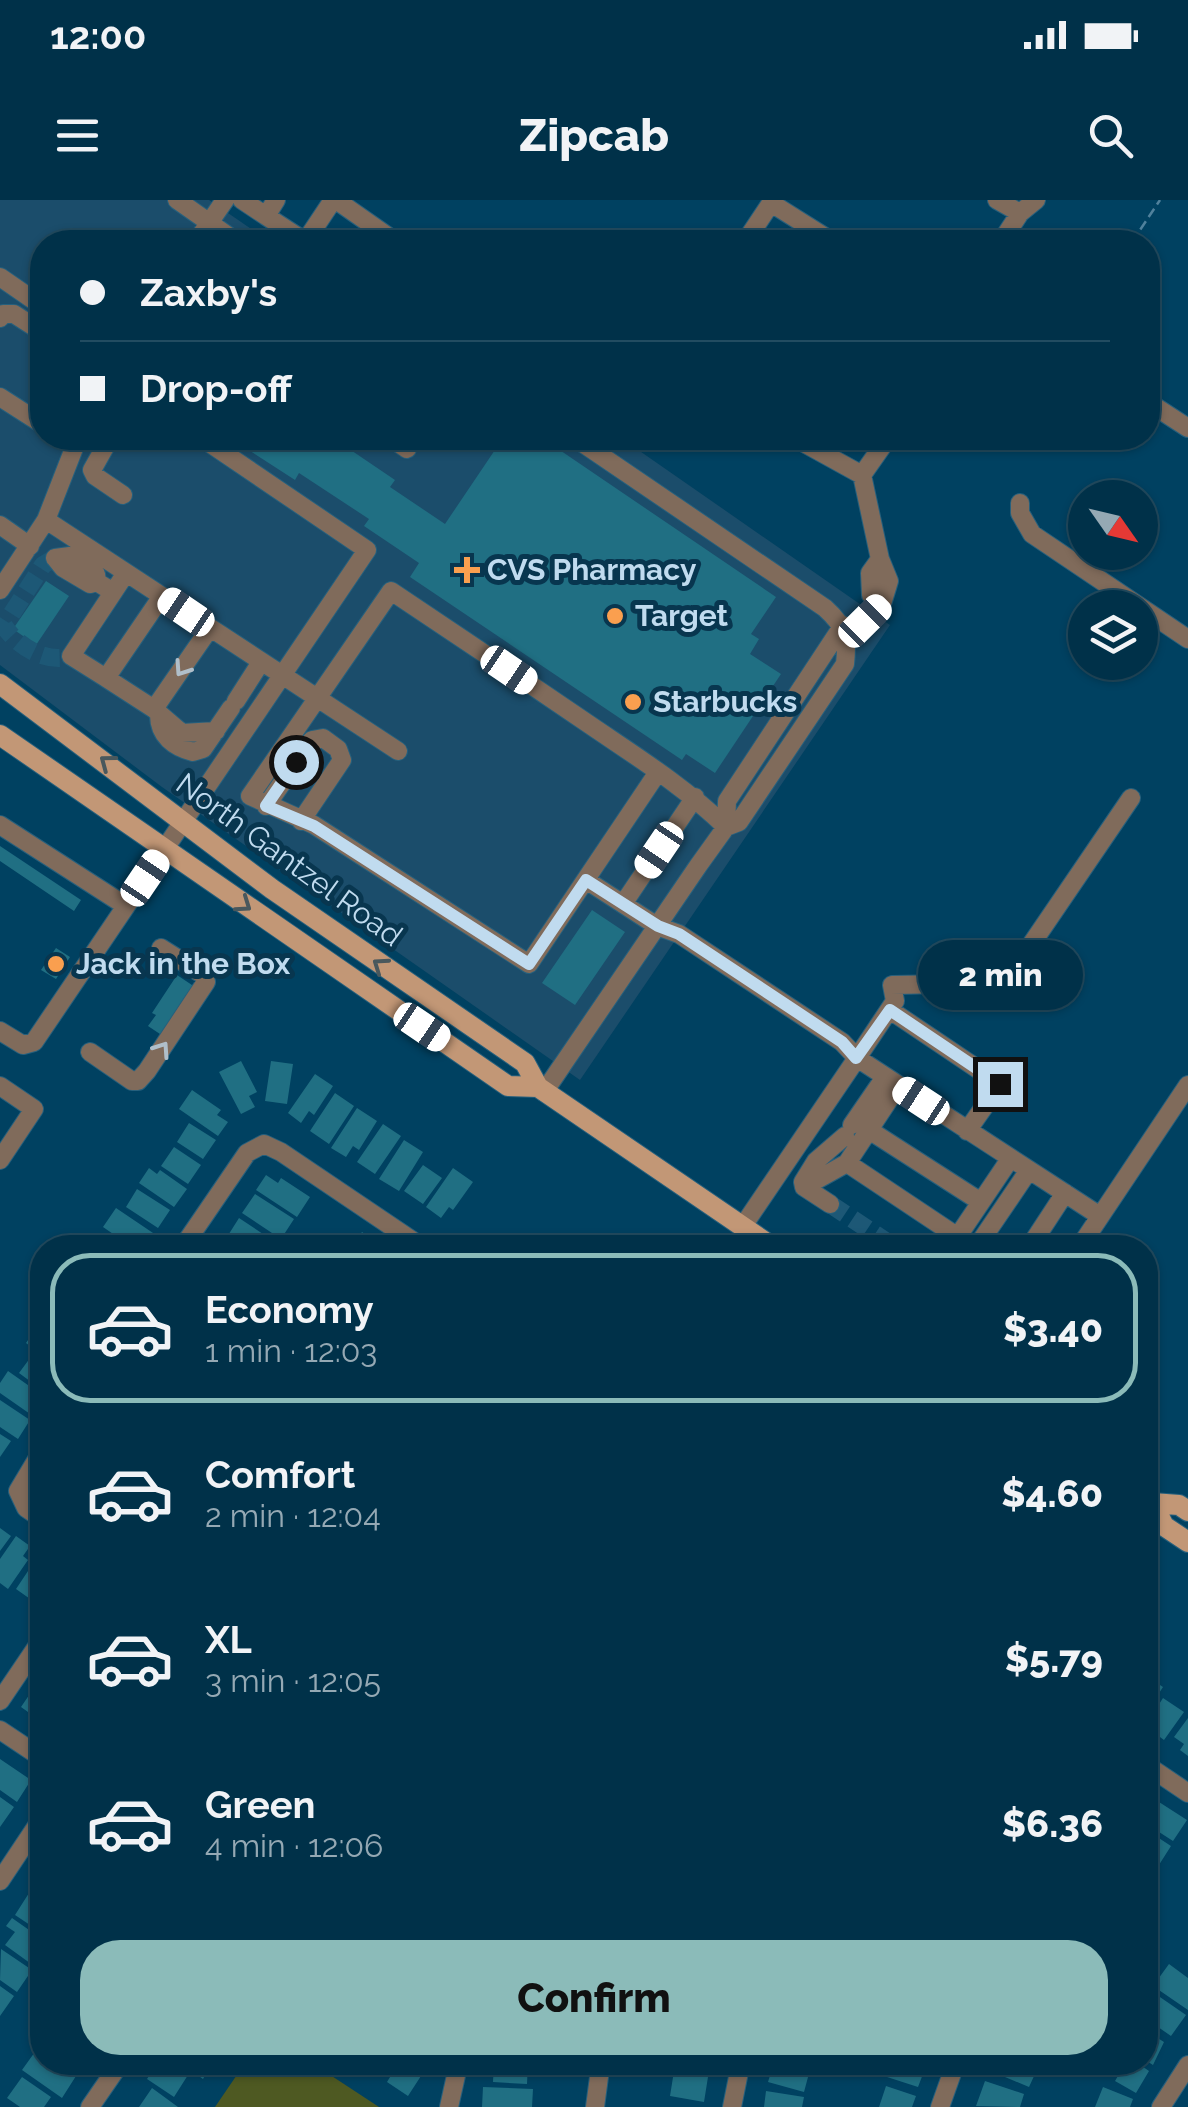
<!DOCTYPE html>
<meta charset="utf-8">
<style>
:root{--surface:#003149;--page:#0e3d53;--text:#f1f3f6;--muted:#95a9b4;--line:#224c61;--accent:#8bbbb9}
body{margin:0;font-family:Raleway,sans-serif;background:var(--page);color:var(--text);height:100vh;display:flex;flex-direction:column;font-size:38px;white-space:nowrap}
*{box-sizing:border-box;margin:0}
p{font-size:32px;color:var(--muted)}
.icon{flex:none;width:55px;height:55px;fill:none;stroke:currentColor;stroke-width:2;stroke-linecap:round;stroke-linejoin:round}
.map{position:relative;flex:1;overflow:hidden}
.details{position:absolute;left:30px;top:1035px;width:1128px;height:840px;display:flex;flex-direction:column;background:var(--surface);border-radius:40px;box-shadow:0 2px 8px #0004,0 0 0 2px var(--line)}
.details>*{flex:none}
.guide{position:absolute;left:30px;top:30px;width:1130px;height:220px;border-radius:40px;box-shadow:0 2px 8px #0004,0 0 0 2px var(--line);display:grid;align-content:center;height:220px;padding:0 50px;background:var(--surface)}
.needle{width:65px;rotate:124deg}
.tools{position:absolute;left:1068px;top:280px;display:grid;gap:20px}
.tools a{display:grid;place-items:center;width:90px;height:90px;border-radius:50%;background:var(--surface);box-shadow:0 2px 8px #0004,0 0 0 2px var(--line);font-size:50px}
.end{position:absolute;width:45px;height:45px;margin:-22px;border:12px solid #c0dbef;background:#111;box-shadow:0 0 0 5px #111}
.from{border-radius:50%}
.bubble{position:absolute;height:70px;border-radius:35px;background:var(--surface);box-shadow:0 2px 8px #0004,0 0 0 2px var(--line);font-size:32px;font-weight:800;line-height:70px;text-align:center}
.car{position:absolute;width:30px;height:60px;margin:-30px -15px;border-radius:12px;box-shadow:0 0 8px 2px #0007;background:linear-gradient(#fff 24%,#345 0 40%,#fff 0 76%,#345 0 86%,#fff 0)}
.guide b{display:flex;align-items:center;gap:35px;height:95px;font-size:38px}
.guide b+b{border-top:2px solid var(--line)}
.guide i{width:25px;height:25px;background:var(--text)}
ul{padding:18px 0 0;list-style:none}
li{display:flex;align-items:center;gap:30px;height:150px;margin:0 20px 15px;padding:0 30px;border:5px solid transparent;border-radius:40px}
li div{flex:1}
li b{display:block;font-size:38px}
li em{font-style:normal;font-weight:800}
li.active{border-color:var(--accent)}
li>.icon{width:90px;height:90px;stroke-width:1.5}
.cta{display:flex;gap:20px;margin-top:auto;padding:20px 50px}
.cta a{flex:1;height:115px;border-radius:40px;background:var(--accent);color:#111;font-size:40px;font-weight:800;line-height:115px;text-align:center}
.status{display:flex;justify-content:space-between;align-items:center;height:70px;padding:0 50px;background:var(--surface);direction:ltr}
.status svg{height:28px;fill:currentColor}
header{display:flex;justify-content:space-between;align-items:center;height:130px;padding:0 50px;background:var(--surface);font-size:45px;font-weight:800}
.map>svg:first-child{display:block}
</style>
<div class="status"><b>12:00</b><svg viewBox="0 0 49 12"><path d="M0 12V9h3v3zM5 12V6h3v6zM10 12V3h3v9zM15 12V0h3v12zM26 1h20v11H26zM47 4h2v5h-2z"/></svg></div>
<header><svg class="icon" aria-label="menu" viewBox="0 0 24 24"><path d="M4 6h16M4 12h16M4 18h16"/></svg>Zipcab<svg class="icon" aria-label="search" viewBox="0 0 24 24"><circle cx="10" cy="10" r="6"/><path d="M15 15l6 6"/></svg></header>
<div class="map">
<svg width="1188" height="1907" viewBox="0 0 1188 1907">
<rect width="100%" height="100%" fill="#004161"/>
<path fill="#1b4d6b" d="M0,0h209l61,42h-228v196h579l269,187 -310,455 -418,-293 -162,-122z"/>
<path fill="#4e5922" d="M245,1863h67l67,44h-164z"/>
<path fill="#206f83" d="M230,238h103l62,42 -5,7 55,37 58,-86h39l234,159 -25,37 8,5 -9,15 31,20 -66,99 -29,-19 -4,6 -272,-183 9,-14 -55,-37 5,-7 -70,-46 -4,7z
M46,381l23,15 -33,49 -23,-16z
M0,646l81,54 -7,11 -74,-50z
M592,710l33,22 -50,73 -33,-22z
M56,748l14,9 -14,22 -15,-9z
M177,775l21,14 -35,47 -15,-10 8,-11 -4,-2z
M241,861l16,31 -8,4 6,11 -14,7 -22,-42z
M271,861l22,3 -6,40 -22,-3z
M315,874l18,12 -19,29 -5,-4 -8,12 -13,-10z
M192,890l29,20 -4,5 11,7 -10,14 -39,-27z
M335,893l19,13 -25,38 -19,-13z
M357,908l20,13 -18,29 -6,-4 -7,11 -15,-9z
M189,923l27,17 -13,19 -26,-17z
M383,924l18,12 -26,38 -18,-12z
M404,940l19,12 -24,39 -20,-12z
M174,947l27,18 -13,19 -27,-18z
M423,965l19,13 -19,26 -19,-13z
M149,968l8,6 3,-4 27,19 -13,18 -35,-24z
M453,968l20,14 -20,28 -4,-3 -8,11 -15,-11z
M266,975l12,8 3,-5 29,19 -13,20 -41,-27z
M137,989l33,21 -12,18 -32,-21z
M255,994l39,25 -13,20 -39,-26z
M116,1008l40,27 -8,13 -12,-6 -4,5 -29,-20z
M239,1018l39,26 -2,4h-33l-16,-11z
M362,1032l23,16h-34z
M106,1036l18,12h-25z
M39,1124l3,3v28l-16,-12z
M33,1154l9,7v29l-23,-17z
M8,1171l34,24v8l-9,13 -33,-23v-10z
M0,1200l30,20 -12,19 -18,-12z
M0,1234l11,7 -11,16z
M0,1328l11,8 -11,15z
M16,1336l14,10 -7,10 5,4 -20,29 -8,-6v-24z
M42,1350v38l-9,13 -17,-12z
M1145,1475l18,12 -18,28z
M42,1476v46l-21,-15z
M1163,1498l21,14 -20,28 -19,-14z
M1188,1518v38l-8,-6 4,-6 -10,-7z
M0,1559l31,21 -14,22 -17,-12z
M0,1597l14,10 -14,20z
M1159,1602l28,18 -14,21 -28,-18z
M1145,1629l26,17 -14,22 -12,-8z
M42,1674v21l-9,-6z
M29,1693l13,8v32l-27,-18z
M12,1718l30,21v14l-8,13 -29,-21 10,-13 -9,-6z
M1,1749l31,21 -15,22 -17,-12z
M1169,1764l19,14v32l-35,-24z
M0,1786l14,10 -14,20z
M1157,1795l29,20 -15,21 -26,-18z
M1145,1830l19,12 -11,23 -8,-5z
M37,1849l5,4v9h15l19,14 -14,22 -40,-28z
M64,1862h21l-6,10z
M158,1862h11l19,13 -14,22 -27,-18z
M179,1862h34l-10,17z
M399,1862h31l-22,34 -21,-14z
M494,1862h34l-1,22 -34,-2z
M676,1862h36l-2,10z
M774,1862l37,4 -7,26 -36,-10z
M892,1862h27l-3,10 7,2 -5,13 -31,-10z
M989,1862h44l-4,9 6,3 -6,13 -43,-18z
M1126,1862h10l13,9 -13,22 -21,-12z
M674,1871l34,6 -4,25 -34,-6z
M22,1877l29,20 -7,10h-24l-13,-9z
M985,1881l39,13 -4,13 -44,-1z
M886,1886l30,10 -4,11h-33z
M483,1887l50,2 -1,18h-50z
M1103,1887l30,12 -3,8h-35z
M152,1888l26,19h-39z
M766,1891l38,6 -2,10h-38z"/>
<g fill="none" stroke-linecap="round" stroke-linejoin="round">
<path stroke="#1d5876" stroke-width="18" stroke-dasharray="18 9" stroke-linecap="butt" d="M55,358l-12,7 -39,61c14,21 43,38 67,30
M830,1004l66,44"/>
<g stroke="#26607d" stroke-width="20">
<path id="minor" d="M177,0l60,42
M242,0l24,16
M276,0l-10,16 40,26
M336,0l60,42
M997,0l23,13 16,-13
M771,3l62,39
M196,42l29,-42
M305,42l28,-42
M745,42l28,-42
M1001,42l19,-29
M0,77l42,29
M0,118l3,-4h11l28,18
M0,197l42,27
M1148,202l40,26
M110,238l-18,32 3,6 28,19
M391,238l16,11
M795,238l67,37
M1020,303v10l12,21 156,105
M46,320l352,231
M0,325l30,21
M55,358l15,-2 26,18 1,8 16,10
M55,358l8,10 27,16 7,-2
M880,359l-10,14 1,22 11,9
M126,373l-55,83 35,22 56,-82
M0,390l46,-70 32,-82
M848,438l34,-34 7,-23 -9,-22 -18,-84 26,-37
M106,478l48,31 28,24 34,-2
M236,501l25,-39
M154,509l56,-81
M159,515c0,21 15,32 34,37l10,-3 28,-41
M658,572l-129,192 -215,-139 -64,-29 141,-205c66,44 133,89 199,134 47,32 95,62 136,102
M266,606l46,-66 11,-2 15,11 4,11 -41,61
M0,625l126,81
M726,627l1,-26 116,-176
M586,680l71,46 22,8 163,108 15,16 38,-57 -3,-16 113,-2 126,-185
M623,704l72,-107
M890,810l110,74 -33,47
M0,831l23,14 11,-3 333,-492 -165,-112
M90,852l42,29h6l9,-10 59,-89 -4,-8 -41,-26
M0,886l34,23 -34,51
M544,892l154,-226 28,-39 13,-5 106,-158c3,-27 1,-37 -20,-56l-250,-170
M852,925l33,-48
M869,930l112,72
M847,963l111,74
M804,987l43,-24 51,-77
M830,1004l-26,-17 -1,-5 13,-21 29,-25
M743,1026l114,-168 243,158
M952,1045l58,-86
M182,1048l65,-95 17,-9 17,8 132,89 3,7
M976,1048l53,-78
M1029,1048l36,-55
M1079,1048l109,-163
M42,1251l-24,40 8,17 16,11
M0,1501l42,-62
M0,1530l42,28
M1145,1564l43,29
M0,1681l42,-63
M90,1907l31,-45
M449,1907l10,-45
M595,1907l6,-45
M732,1907l9,-45
M940,1907l16,-45
M1161,1907l27,-42"/>
</g>
<g stroke="#26607d" stroke-width="22">
<path id="major" d="M0,484l272,205 253,174 13,24 236,161
M0,535l508,351 30,1
M1145,1298l7,5 12,23 24,16
M1152,1303l27,2 9,6"/>
</g>
<path stroke="#50819c" stroke-width="2.5" stroke-dasharray="10 5" stroke-linecap="butt" d="M1132,42l28,-42"/>
<use href="#minor" stroke="#806b5b" stroke-width="18"/>
<use href="#major" stroke="#c29776" stroke-width="20"/>
</g>
<defs><path id="oneway-chevron" d="M-2-3.5L2.5 0L-2 3.5" fill="none" stroke-width="1.6" stroke-linecap="round" stroke-linejoin="round" transform="scale(2.5)"/></defs>
<g stroke="#b0bfca">
<use href="#oneway-chevron" transform="translate(182 469) rotate(124)"/>
<use href="#oneway-chevron" transform="translate(162 849) rotate(-56)"/>
</g>
<g stroke="#49585d">
<use href="#oneway-chevron" transform="translate(107 562) rotate(-143)"/>
<use href="#oneway-chevron" transform="translate(244 705) rotate(35)"/>
<use href="#oneway-chevron" transform="translate(380 765) rotate(-145)"/>
</g>
<g fill="none" stroke-linecap="round" stroke-linejoin="round">
<path stroke="#c0dbef" stroke-width="12" d="M296,562l-30,44 48,20 215,138 57,-84 72,46 21,8 163,108 14,16 34,-48 110,74"/>
</g>
<g fill="#fa9f4f" stroke="#08364f" stroke-width="4">
<path d="M462 355h10v10h10v10h-10v10h-10v-10h-10v-10h10z"/>
<circle cx="615" cy="416" r="10"/>
<circle cx="633" cy="502" r="10"/>
<circle cx="56" cy="764" r="10"/>
</g>
<g text-anchor="middle" stroke-width="10" stroke-linejoin="round" paint-order="stroke">
<g font-size="30" font-weight="bold" fill="#c0dbef" stroke="#08364f" text-anchor="start">
<text x="487" y="380">CVS Pharmacy</text>
<text x="635" y="426">Target</text>
<text x="653" y="512">Starbucks</text>
<text x="76" y="774">Jack in the Box</text>
</g>
<g font-size="30" fill="#c0dbef" stroke="#08364f">
<text transform="translate(289 660) rotate(36)" y="10">North Gantzel Road</text>
</g>
</g>
</svg>
<div class="tools">
<a><svg class="needle" viewBox="-14 -14 28 28"><path d="M0-13l5 13h-10z" fill="#e53935"/><path d="M0 13l5-13h-10z" fill="#95a9b4"/></svg></a>
<a><svg class="icon" aria-label="layers" viewBox="0 0 24 24"><path d="M12 4l9 5-9 5-9-5zM3 14l9 5 9-5"/></svg></a>
</div>
<i class="end from" style="left:296px;top:562px"></i>
<i class="end" style="left:1000px;top:884px"></i>
<div class="bubble" style="left:918px;top:740px;width:165px">2 min</div>
<i class="car" style="left:186px;top:412px;rotate:304deg"></i>
<i class="car" style="left:865px;top:421px;rotate:45deg"></i>
<i class="car" style="left:509px;top:470px;rotate:124deg"></i>
<i class="car" style="left:659px;top:650px;rotate:214deg"></i>
<i class="car" style="left:145px;top:678px;rotate:34deg"></i>
<i class="car" style="left:422px;top:827px;rotate:124deg"></i>
<i class="car" style="left:921px;top:901px;rotate:303deg"></i>
<div class="guide">
<b><i class="from"></i>Zaxby's</b>
<b><i></i>Drop-off</b>
</div>
<section class="details">
<ul>
<li class="active"><svg class="icon" aria-label="car" viewBox="0 0 24 24"><path d="M5 17H2v-5l4-1 3-4h7l3 4 3 1v5h-3M9 17h6M6 11h13"/><circle cx="7" cy="17" r="2"/><circle cx="17" cy="17" r="2"/></svg><div><b>Economy</b><p>1 min · 12:03</p></div><em>$3.40</em></li>
<li><svg class="icon" aria-label="car" viewBox="0 0 24 24"><path d="M5 17H2v-5l4-1 3-4h7l3 4 3 1v5h-3M9 17h6M6 11h13"/><circle cx="7" cy="17" r="2"/><circle cx="17" cy="17" r="2"/></svg><div><b>Comfort</b><p>2 min · 12:04</p></div><em>$4.60</em></li>
<li><svg class="icon" aria-label="car" viewBox="0 0 24 24"><path d="M5 17H2v-5l4-1 3-4h7l3 4 3 1v5h-3M9 17h6M6 11h13"/><circle cx="7" cy="17" r="2"/><circle cx="17" cy="17" r="2"/></svg><div><b>XL</b><p>3 min · 12:05</p></div><em>$5.79</em></li>
<li><svg class="icon" aria-label="car" viewBox="0 0 24 24"><path d="M5 17H2v-5l4-1 3-4h7l3 4 3 1v5h-3M9 17h6M6 11h13"/><circle cx="7" cy="17" r="2"/><circle cx="17" cy="17" r="2"/></svg><div><b>Green</b><p>4 min · 12:06</p></div><em>$6.36</em></li>
</ul>
<div class="cta"><a>Confirm</a></div>
</section>
</div>
